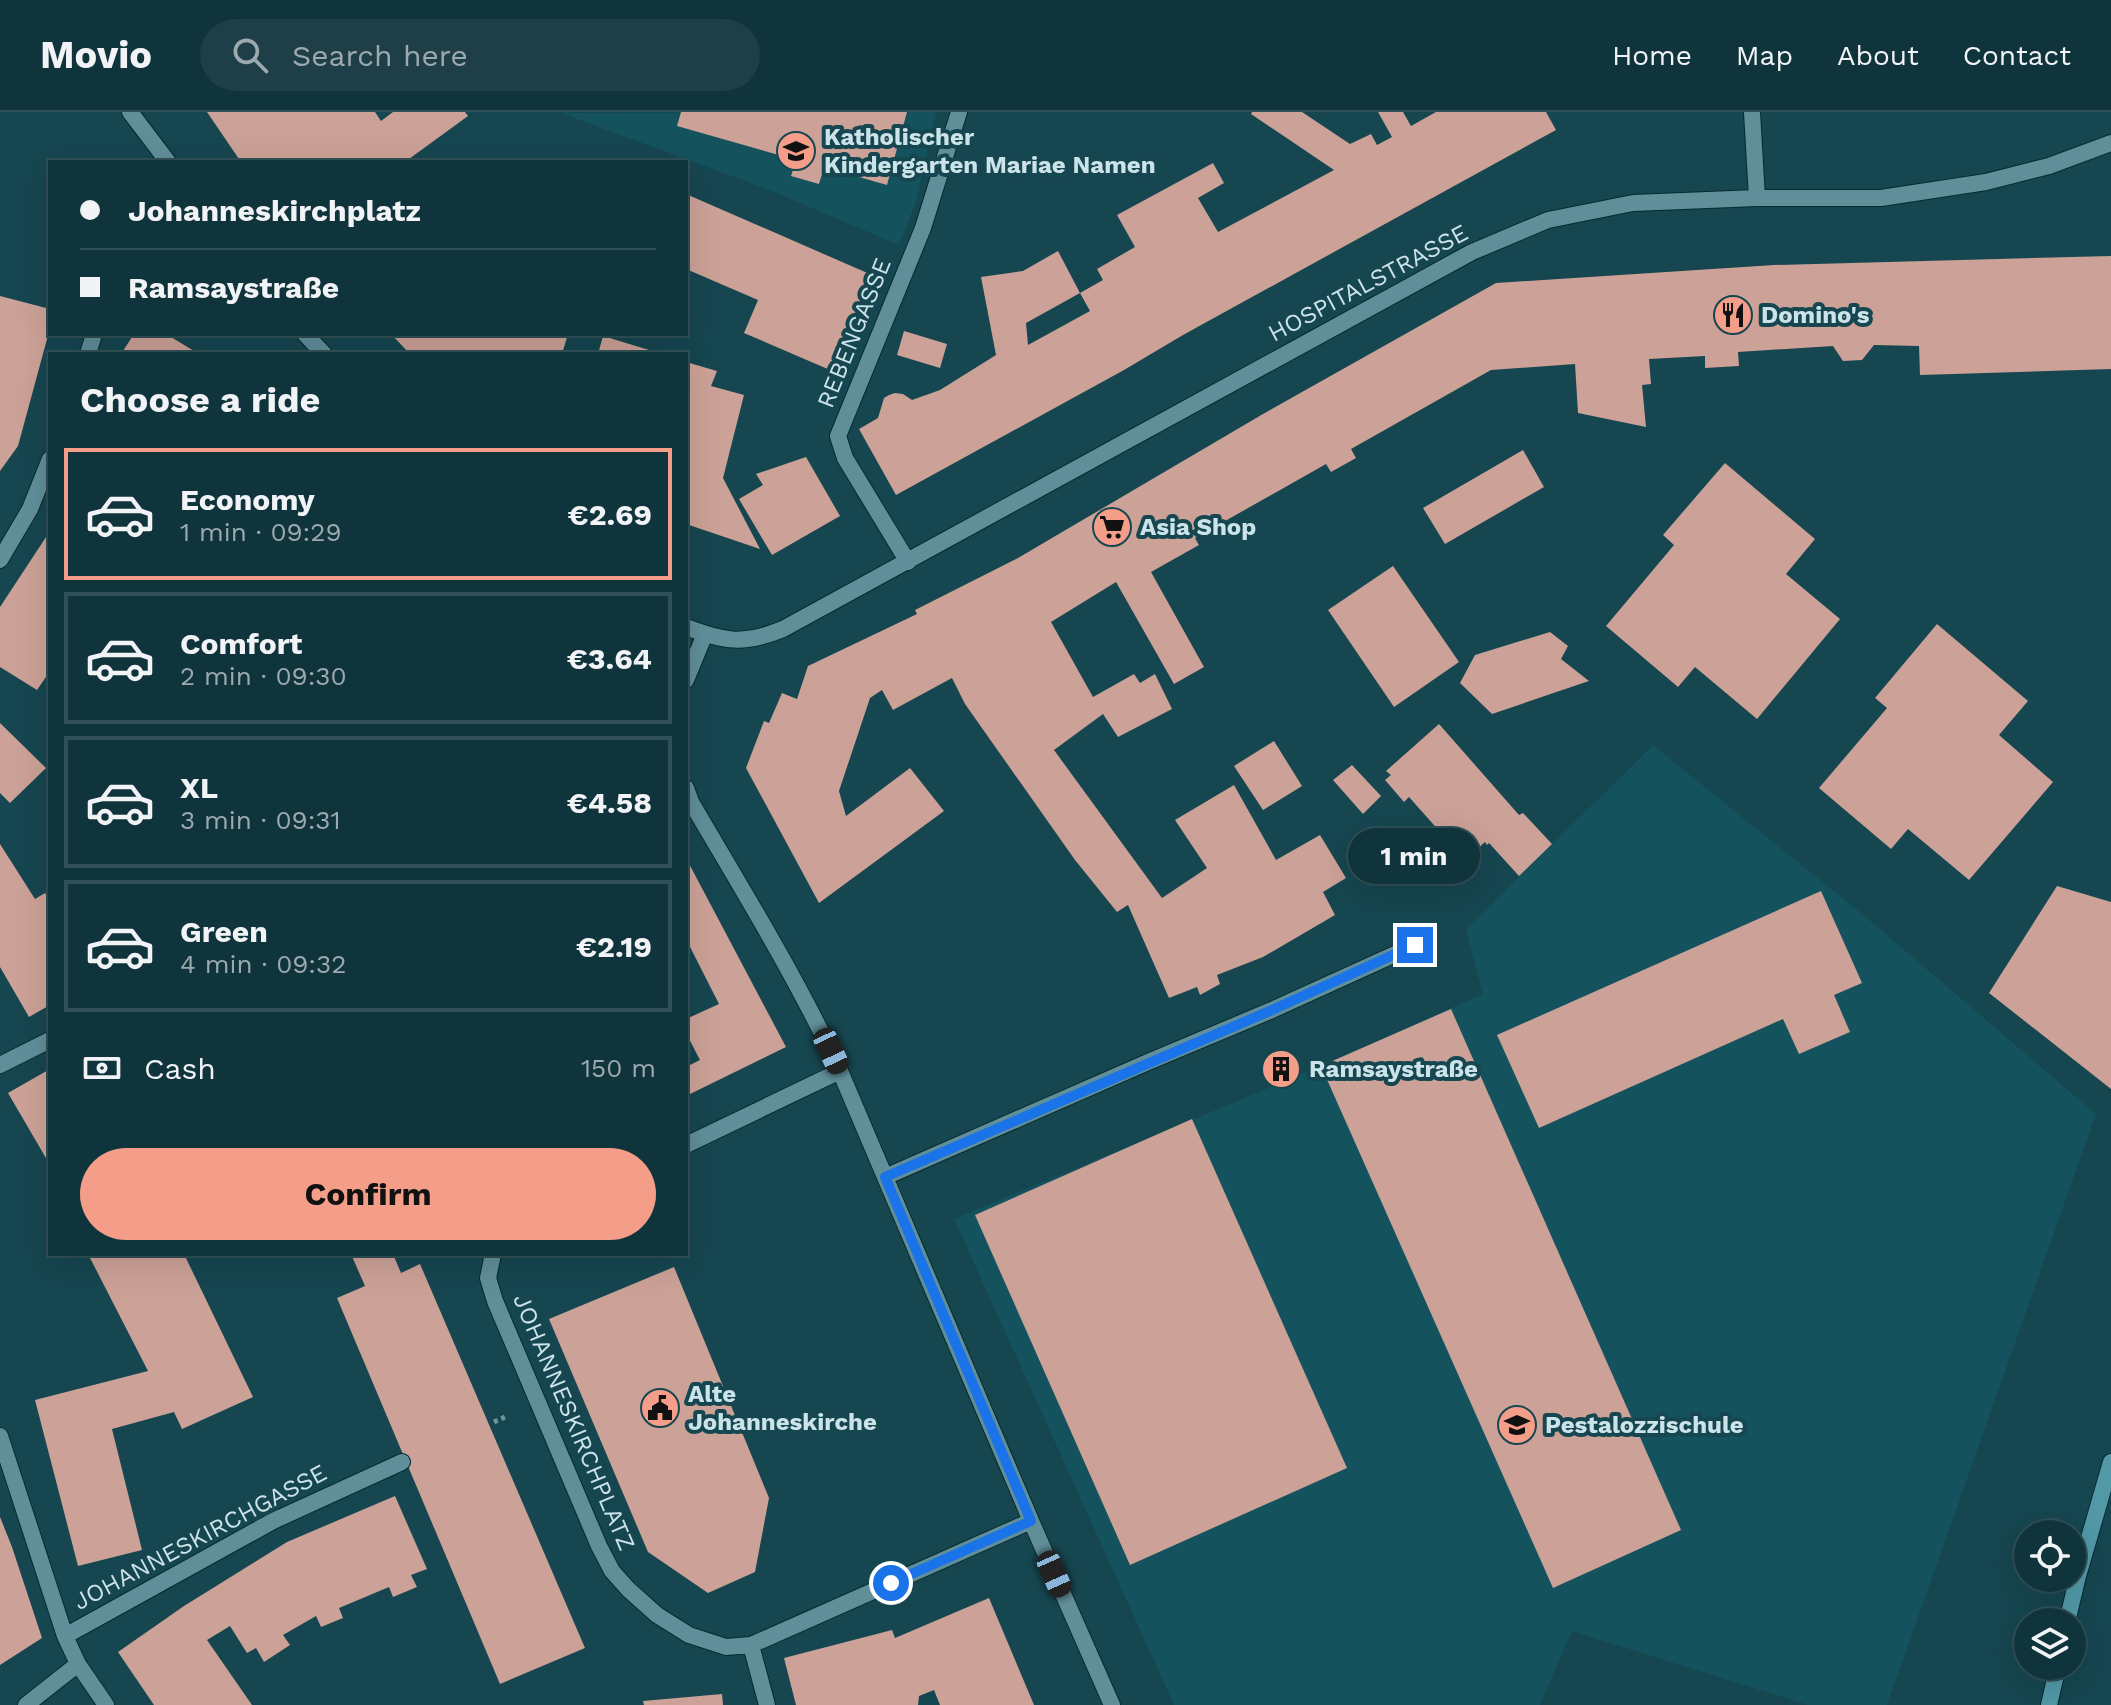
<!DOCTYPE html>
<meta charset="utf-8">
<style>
:root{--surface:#10343c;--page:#1e3f47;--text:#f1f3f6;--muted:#9caaaf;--line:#304f56;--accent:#f49e8a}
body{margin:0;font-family:"Work Sans",sans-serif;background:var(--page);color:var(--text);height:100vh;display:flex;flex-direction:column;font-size:30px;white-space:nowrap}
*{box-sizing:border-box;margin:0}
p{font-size:26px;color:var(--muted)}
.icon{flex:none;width:44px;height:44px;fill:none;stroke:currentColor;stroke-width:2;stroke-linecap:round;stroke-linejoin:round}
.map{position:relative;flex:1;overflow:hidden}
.sheet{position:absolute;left:48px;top:240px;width:640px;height:904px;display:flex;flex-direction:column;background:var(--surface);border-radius:0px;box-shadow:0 8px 32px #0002,0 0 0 2px var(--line)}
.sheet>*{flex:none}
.hud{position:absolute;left:48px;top:48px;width:640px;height:176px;border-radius:0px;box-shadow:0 8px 32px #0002,0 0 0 2px var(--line);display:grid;align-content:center;height:176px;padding:0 32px;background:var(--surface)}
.controls{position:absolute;left:2014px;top:1408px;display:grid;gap:16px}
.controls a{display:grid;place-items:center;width:72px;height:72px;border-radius:50%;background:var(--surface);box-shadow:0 8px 32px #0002,0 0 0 2px var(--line);font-size:40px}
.end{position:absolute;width:36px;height:36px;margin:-18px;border:10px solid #1a73e8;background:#fff;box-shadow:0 0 0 4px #fff}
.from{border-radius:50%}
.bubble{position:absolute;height:56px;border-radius:28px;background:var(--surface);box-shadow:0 8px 32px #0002,0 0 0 2px var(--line);font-size:26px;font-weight:700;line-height:56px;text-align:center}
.car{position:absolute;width:24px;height:48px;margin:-24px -12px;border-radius:10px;box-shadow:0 0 6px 2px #0007;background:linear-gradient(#222 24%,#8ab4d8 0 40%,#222 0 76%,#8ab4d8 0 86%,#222 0)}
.hud b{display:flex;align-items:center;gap:28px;height:76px;font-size:30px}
.hud b+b{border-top:2px solid var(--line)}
.hud i{width:20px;height:20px;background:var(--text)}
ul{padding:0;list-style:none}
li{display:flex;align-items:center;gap:24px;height:132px;margin:0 16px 12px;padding:0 16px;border:4px solid var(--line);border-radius:0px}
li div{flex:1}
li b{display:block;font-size:30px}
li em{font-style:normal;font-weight:700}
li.active{border-color:var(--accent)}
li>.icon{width:72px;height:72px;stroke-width:1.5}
h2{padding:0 32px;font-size:36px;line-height:96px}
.pay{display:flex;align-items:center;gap:20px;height:88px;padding:0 32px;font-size:30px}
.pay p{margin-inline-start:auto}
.cta{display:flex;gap:16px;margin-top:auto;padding:16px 32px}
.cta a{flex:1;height:92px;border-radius:48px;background:var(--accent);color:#111;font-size:32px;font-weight:700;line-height:92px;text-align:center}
header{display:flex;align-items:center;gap:48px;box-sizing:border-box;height:112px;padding:0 40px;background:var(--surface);border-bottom:2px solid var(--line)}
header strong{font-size:38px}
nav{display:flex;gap:44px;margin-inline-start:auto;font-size:28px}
.search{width:560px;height:72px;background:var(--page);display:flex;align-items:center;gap:20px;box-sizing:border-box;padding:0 28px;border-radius:44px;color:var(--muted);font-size:30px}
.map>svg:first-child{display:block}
</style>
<header>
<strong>Movio</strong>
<div class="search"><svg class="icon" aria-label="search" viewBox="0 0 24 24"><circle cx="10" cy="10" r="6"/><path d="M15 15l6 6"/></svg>Search here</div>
<nav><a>Home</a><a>Map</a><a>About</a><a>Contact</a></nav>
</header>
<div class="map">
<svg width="2111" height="1593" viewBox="0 0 2111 1593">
<rect width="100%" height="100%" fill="#164650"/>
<path fill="#14525e" d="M936,0l-20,90 -17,43 -132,-56 -206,-76z
M1653,633l214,173 229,196 -209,591h-79l-236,-74 -32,74h-366l-220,-486 367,-153 162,-72 -17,-65z"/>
<path fill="#cca197" d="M207,0h168l6,9 12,-9h72l3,4 -59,43 2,3h-170z
M681,0h226l-20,73 -63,-18 -5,17 -28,-8 5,-16 -119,-34z
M1252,0h50l48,32 21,-10 6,11 15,-8 -14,-25h25l8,14 25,-14h110l10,18 -373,205 -59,35 -228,125 -37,-66 19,-11 6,-20 5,-3 6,-2 8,1 9,6 28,-10 56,-35 -15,-78 42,-6 35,-20 22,42 -54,30 2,22 62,-34 -10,-18 23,-13 -6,-11 38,-22 -18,-32 96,-52 11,20 -26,15 20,34 116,-62 -83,-56z
M686,82l186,81 -42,95 -86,-37 14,-33 -72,-31z
M2111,144v113l-191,6 -1,-29 -45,-1 -12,15 -19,1 -10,-15 -95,6 1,14 -34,2v-12l-56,3 2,25 -9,1 4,42 -68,-14 -3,-49 -84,6 -140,79 5,9 -25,14 -5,-8 -131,74 4,7 -48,27 53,95 -30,17 -58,-102 -65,40 42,75 41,-23 6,9 15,-9 17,35 -54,28 -15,-23 -49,36 108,148 45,-30 -32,-48 59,-35 42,75 44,-25 26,43 -23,14 12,23 -72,42 -46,18 3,9 -20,11 -3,-8 -28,11 -41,-93 -11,7 -42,-52 -110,-156 -13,-26 -59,32 -11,-20 -12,8 -31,93 7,25 64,-48 34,43 -125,92 -73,-135 18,-47 5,2 13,-30 15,6 11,-33 109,-52 -2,-4 103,-52 245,-144 233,-131 278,-18z
M0,184l50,13v19l-32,118 -18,25z
M904,219l43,13 -7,24 -43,-13z
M134,222h32l33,20h-78z
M391,222h177l-6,20h-152z
M603,224l56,17v1h-61z
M686,250l31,9 -6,15 33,9 -21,83 37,71 -74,-25z
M1523,338l21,37 -99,57 -22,-36z
M806,345l34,59 -68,39 -33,-56 24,-14 -7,-11z
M1725,351l90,76 -29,35 54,45 -83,100 -62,-52 -17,20 -72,-61 68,-81 -11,-10z
M50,419v140l-13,19 -37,-23v-60z
M1393,454l66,96 -65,45 -66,-97z
M1937,512l91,77 -29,34 54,47 -84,98 -61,-51 -17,20 -72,-61 68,-80 -12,-10z
M1550,520l18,14 -7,13 28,22 -97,33 -32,-31 15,-28z
M0,611l46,45 -36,35 -10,-10z
M1439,612l80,91 4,-2 29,31 -33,32 -30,-33 -2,2 -2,-3 -20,18 -56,-63 -5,5 -19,-22 6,-5 -5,-4z
M1274,629l28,45 -39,24 -29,-44z
M1352,653l29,31 -18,18 -30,-34z
M0,732l35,55 10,-6 5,8v104l-21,12 -29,-50z
M686,746l100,189 -100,49v-29l14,-7 -14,-27v-14l33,-15 -33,-65z
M2057,774l54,16v187l-122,-96z
M1821,779l41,92 -28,12 16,37 -51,22 -16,-35 -244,109 -42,-93z
M1451,897l230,521 -128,58 -232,-522z
M1290,943l7,17 -25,10 -7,-17z
M50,957v96l-42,-72z
M1192,1007l155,349 -217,97 -155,-350z
M88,1142h96l69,143 -71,32 -8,-17 -62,17 30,121 -64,16 -43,-166 113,-29z
M351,1142h42l8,19 19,-9 165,384 -85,36 -163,-386 28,-12z
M674,1155l95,231 -14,74 -47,21 -60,-41 -99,-233z
M395,1384l32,73 -16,6 6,12 -24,10 -4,-10 -50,21 4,10 -22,9 -5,-11 -33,19 7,10 -26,17 -8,-14 -9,5 -17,-27 -23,14 45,65h-98l-36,-53 66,-46 103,-64z
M0,1405l12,30 30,91 -42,27z
M989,1486l45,107h-94l-6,-15 -15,6 -1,9h-122l-12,-47 108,-28 3,8z
M722,1582l1,11h-79l-1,-4z"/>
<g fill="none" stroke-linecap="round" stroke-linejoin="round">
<g stroke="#062b32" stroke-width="18">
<path id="street" d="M130,0l38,50
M1752,0l5,86
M305,222l19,20
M88,242l6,-20
M0,448l30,-51 20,-50
M908,450l-63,-104 -7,-22 85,-208 36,-116
M686,515c39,15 58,18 97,2l689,-377 76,-32 85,-17 124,-5h124l105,-16 63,-16 62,-23
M686,568l19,-46
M686,676l5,14c52,89 106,176 149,269l191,450 81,184
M0,953l50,-25
M686,1033l154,-74
M885,1065l263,-115 124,-52 143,-65
M493,1142l-5,24 7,23 104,245 13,25 16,18 29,26 32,20 37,12 25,-2 280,-124
M0,1324l65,200 13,28 28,41
M65,1524l208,-115 129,-59
M751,1533l16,60
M26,1593l52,-41"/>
</g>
<g stroke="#062b32" stroke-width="18">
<path id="secondary" d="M2067,1510l11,-46 33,-114
M2049,1593l9,-39"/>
</g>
<path stroke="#70949c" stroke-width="5" stroke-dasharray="4 4" stroke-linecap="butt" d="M494,1310l13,-6"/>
<use href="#street" stroke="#608e99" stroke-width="16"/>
<use href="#secondary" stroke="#5298a7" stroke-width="16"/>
</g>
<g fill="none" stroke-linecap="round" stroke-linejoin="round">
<path stroke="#1a73e8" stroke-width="10" d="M891,1471l140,-62 -146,-344 387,-167 143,-65"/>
</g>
<defs>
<g id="school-disc" transform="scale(2)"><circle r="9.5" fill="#f49e8a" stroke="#164650"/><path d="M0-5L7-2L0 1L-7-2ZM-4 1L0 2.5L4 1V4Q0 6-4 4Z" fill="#111"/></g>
<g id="restaurant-disc" transform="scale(2)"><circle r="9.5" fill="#f49e8a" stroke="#164650"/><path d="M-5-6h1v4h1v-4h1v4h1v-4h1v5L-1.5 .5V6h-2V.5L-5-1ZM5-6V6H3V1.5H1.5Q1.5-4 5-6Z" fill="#111"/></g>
<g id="supermarket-disc" transform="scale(2)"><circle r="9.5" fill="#f49e8a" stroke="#164650"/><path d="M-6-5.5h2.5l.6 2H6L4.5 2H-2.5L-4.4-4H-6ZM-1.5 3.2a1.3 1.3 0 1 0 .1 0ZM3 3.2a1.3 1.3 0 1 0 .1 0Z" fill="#111"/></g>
<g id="building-disc" transform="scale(2)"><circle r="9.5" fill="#f49e8a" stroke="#164650"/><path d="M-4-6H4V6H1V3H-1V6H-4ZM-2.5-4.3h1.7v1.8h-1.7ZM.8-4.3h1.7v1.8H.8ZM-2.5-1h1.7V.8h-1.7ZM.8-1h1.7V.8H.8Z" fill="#111"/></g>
<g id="civic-disc" transform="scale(2)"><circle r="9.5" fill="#f49e8a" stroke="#164650"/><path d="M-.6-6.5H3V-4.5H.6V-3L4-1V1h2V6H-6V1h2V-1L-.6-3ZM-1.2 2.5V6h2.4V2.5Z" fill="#111"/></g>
</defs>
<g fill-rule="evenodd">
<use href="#school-disc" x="796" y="39"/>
<use href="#restaurant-disc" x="1733" y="203"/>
<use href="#supermarket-disc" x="1112" y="415"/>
<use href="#building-disc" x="1281" y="957"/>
<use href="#civic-disc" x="660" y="1296"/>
<use href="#school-disc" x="1517" y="1313"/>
</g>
<g text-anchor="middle" stroke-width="8" stroke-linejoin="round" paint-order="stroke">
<g font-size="24" font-weight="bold" fill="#cce4e9" stroke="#164650" text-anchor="start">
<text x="824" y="33">Katholischer<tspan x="824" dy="28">Kindergarten Mariae Namen</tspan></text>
<text x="1761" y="211">Domino's</text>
<text x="1140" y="423">Asia Shop</text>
<text x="1309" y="965">Ramsaystraße</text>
<text x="688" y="1290">Alte<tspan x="688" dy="28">Johanneskirche</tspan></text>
<text x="1545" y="1321">Pestalozzischule</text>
</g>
<g font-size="24" fill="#cce4e9" stroke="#164650">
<text transform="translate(1368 171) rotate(-28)" y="8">HOSPITALSTRASSE</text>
<text transform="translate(854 221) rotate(-68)" y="8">REBENGASSE</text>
<text transform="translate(574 1310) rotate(67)" y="8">JOHANNESKIRCHPLATZ</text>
<text transform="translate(200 1425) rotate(-28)" y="8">JOHANNESKIRCHGASSE</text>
</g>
</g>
</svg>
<div class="controls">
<a><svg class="icon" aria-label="locate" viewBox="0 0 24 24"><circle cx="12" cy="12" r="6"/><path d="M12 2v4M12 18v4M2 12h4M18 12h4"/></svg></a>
<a><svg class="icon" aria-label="layers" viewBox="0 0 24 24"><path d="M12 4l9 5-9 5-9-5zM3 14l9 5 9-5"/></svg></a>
</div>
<i class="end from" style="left:891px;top:1471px"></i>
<i class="end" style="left:1415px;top:833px"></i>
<div class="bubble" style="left:1348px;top:716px;width:132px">1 min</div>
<i class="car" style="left:831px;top:939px;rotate:155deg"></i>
<i class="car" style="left:1054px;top:1462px;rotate:156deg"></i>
<div class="hud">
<b><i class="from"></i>Johanneskirchplatz</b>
<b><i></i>Ramsaystraße</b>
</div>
<section class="sheet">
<h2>Choose a ride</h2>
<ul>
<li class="active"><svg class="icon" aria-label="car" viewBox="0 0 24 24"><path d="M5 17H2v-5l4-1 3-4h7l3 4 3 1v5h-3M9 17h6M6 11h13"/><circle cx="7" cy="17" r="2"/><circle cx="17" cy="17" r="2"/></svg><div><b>Economy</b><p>1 min · 09:29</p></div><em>€2.69</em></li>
<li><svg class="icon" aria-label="car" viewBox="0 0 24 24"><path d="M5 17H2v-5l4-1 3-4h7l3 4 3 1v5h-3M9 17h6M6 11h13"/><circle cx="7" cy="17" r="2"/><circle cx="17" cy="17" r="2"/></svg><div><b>Comfort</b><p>2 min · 09:30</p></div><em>€3.64</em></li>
<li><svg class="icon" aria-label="car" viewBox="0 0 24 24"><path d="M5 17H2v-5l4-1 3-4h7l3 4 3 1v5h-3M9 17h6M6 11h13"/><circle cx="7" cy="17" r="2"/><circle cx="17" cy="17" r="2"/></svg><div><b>XL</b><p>3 min · 09:31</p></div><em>€4.58</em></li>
<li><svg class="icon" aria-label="car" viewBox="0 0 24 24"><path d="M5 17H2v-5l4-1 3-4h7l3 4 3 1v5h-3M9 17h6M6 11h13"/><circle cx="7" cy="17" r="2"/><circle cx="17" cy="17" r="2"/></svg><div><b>Green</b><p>4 min · 09:32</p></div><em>€2.19</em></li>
</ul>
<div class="pay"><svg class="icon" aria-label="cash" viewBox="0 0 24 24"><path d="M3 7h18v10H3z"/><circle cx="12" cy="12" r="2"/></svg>Cash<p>150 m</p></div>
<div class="cta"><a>Confirm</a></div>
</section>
</div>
